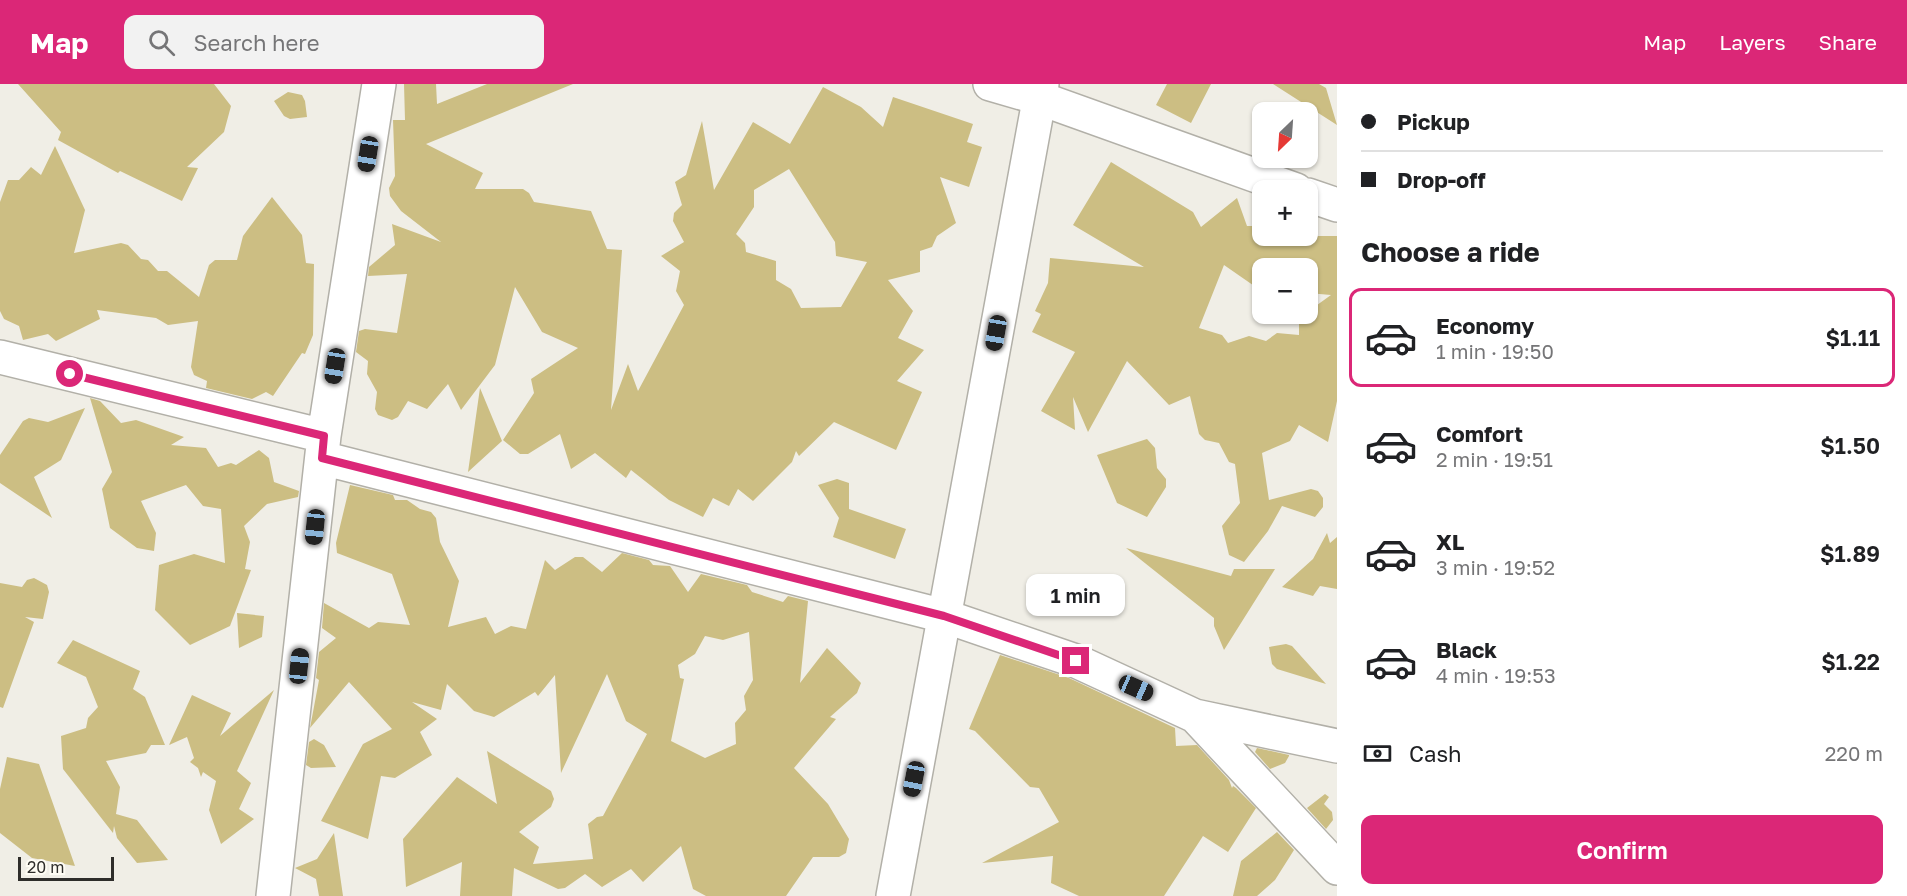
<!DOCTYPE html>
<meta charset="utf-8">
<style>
:root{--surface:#fff;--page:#f2f2f2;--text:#202124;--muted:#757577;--line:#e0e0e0;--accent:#db2777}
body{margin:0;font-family:"Golos Text",sans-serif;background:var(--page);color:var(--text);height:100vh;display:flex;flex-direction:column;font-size:22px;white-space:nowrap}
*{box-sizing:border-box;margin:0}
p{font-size:20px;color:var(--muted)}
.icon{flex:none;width:33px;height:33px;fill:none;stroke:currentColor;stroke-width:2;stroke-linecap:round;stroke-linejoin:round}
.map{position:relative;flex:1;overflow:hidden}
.panel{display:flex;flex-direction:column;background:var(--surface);width:570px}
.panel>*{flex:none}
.guide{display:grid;align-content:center;height:132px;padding:0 24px;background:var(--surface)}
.needle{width:39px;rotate:205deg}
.buttons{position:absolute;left:1252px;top:18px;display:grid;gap:12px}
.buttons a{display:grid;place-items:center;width:66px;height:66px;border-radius:12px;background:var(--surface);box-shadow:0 2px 4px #0004;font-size:30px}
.scale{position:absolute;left:18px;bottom:15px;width:96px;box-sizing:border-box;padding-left:6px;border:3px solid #2e2d2a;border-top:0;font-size:16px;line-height:21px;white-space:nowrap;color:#2e2d2a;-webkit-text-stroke:4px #fefcf3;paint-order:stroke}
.end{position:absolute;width:27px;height:27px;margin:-14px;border:8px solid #db2777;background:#fff;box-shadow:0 0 0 3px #fff}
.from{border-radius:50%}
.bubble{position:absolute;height:42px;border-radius:12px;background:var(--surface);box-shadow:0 2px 4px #0004;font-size:20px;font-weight:600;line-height:42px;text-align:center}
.car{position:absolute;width:18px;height:36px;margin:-18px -9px;border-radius:8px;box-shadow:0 0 4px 2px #0007;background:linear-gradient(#222 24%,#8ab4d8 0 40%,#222 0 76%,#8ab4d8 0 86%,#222 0)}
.guide b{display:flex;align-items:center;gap:21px;height:57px;font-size:22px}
.guide b+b{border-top:2px solid var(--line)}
.guide i{width:15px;height:15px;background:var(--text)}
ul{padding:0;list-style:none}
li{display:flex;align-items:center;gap:18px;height:99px;margin:0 12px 9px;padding:0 12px;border:3px solid transparent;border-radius:12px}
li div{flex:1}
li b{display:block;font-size:22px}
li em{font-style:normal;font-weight:600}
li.on{border-color:var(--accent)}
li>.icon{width:54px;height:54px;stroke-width:1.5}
h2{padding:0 24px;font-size:27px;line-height:72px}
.pay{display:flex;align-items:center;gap:15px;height:66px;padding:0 24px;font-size:22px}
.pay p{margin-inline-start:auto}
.button{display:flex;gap:12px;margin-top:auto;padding:12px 24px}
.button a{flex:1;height:69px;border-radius:12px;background:var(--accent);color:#fff;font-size:24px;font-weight:600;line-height:69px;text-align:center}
header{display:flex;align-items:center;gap:36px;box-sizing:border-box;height:84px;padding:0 30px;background:var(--accent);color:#fff}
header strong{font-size:28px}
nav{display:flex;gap:33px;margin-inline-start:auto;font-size:21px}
.search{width:420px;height:54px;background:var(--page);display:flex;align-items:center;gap:15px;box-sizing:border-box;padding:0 21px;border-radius:12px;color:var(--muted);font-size:22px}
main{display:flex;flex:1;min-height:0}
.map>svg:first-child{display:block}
</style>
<header>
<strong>Map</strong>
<div class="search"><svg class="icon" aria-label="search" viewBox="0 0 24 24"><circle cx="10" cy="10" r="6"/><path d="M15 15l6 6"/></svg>Search here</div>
<nav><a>Map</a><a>Layers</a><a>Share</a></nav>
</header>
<main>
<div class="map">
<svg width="1337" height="812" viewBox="0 0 1337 812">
<rect width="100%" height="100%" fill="#f0eee6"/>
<path fill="#ccbe83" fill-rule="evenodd" d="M18,0h196l17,22 -7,26 -37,35 11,1 -16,33 -62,-30 -2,2 -60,-33 3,-8z
M404,0h32l1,20 50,-20h86l-147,60 57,29 -8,16h48l6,4 5,9 57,9 16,38 15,1 -11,160 17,-46 10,27 46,-86 -8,-14 4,-20 -19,-15 23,-14 -11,-21 1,-8 8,-8 -7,-23 11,-7 16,-54 12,69 39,-68 37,22 33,-57 38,20 22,20 10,-30 80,27 -6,18 15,5 -13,40 -29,-10 16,46 -19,13 -5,11 -12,4v21l-32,8 25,31 -15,27 26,12 -27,31 25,11 -26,58 -62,-28 -35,34 -3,-5 -4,11 -39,39 -15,-12 -9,17 -16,-8 -10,19 -34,-17 -38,-30 -5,8 -31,-25 -24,16 -11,-35 -32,20h-8l-17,-14 31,-47 -3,-14 47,-31 -36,-16 -27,-45 -20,78 -34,45 -13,-26 -21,25 -19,-8 -10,16 -6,3 -14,-5 -3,-6 2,-17 -10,-18 1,-13 -12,-9 3,-21 6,-2 32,4 10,-59 -39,2 1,-9 26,-22 -3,-21 49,18 -40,-31 -11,-15 -1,-8 6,-12 -2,-56h12zM789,85l46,73 1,14 31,6 -26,45 -40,1 -10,-19 -15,-9v-19l-30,-9 -1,-9 -9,-9 18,-27v-17z
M1167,0h44l-20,39 -35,-18z
M1273,0h46l7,4 11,37z
M288,8l14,3 3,6 2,16 -17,2 -6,-3 -10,-15z
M55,62l30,64 -11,43 47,-10 7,2 13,14 7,1 10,11h9l32,26 10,-32 6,-5h22l6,-24 29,-39 30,38 4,28 8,1 -1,71 -8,19 -3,-1 -29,43 -7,-4 -14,7 -46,-11 1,-7 -13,-6 -3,-8 7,-46 -30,4 -12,-7 -59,-8 3,9 -44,22 -8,-7 -25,6 -4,-14 -15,-7 -4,-8v-109l8,-22h11l12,-13 10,8z
M1111,78l82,50 8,15 36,-29 10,28h16v10h74v165l-9,41 -29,-17 -9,16 -28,12 7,47 42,-11 7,2 5,7v9l-8,10 -33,-11 -14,25 -24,31 -15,-7 -7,-29 18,-23 -5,-39 -6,-2 -10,-19 -14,-3 -6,-6 -9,-38 -21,9 -42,-44 -39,71 -15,-35 2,33 -34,-19 34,-59 -43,-20 9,-18 -6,-3 13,-28 2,-25 94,9 -71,-42zM1300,176v8h8v25l23,2 -32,23v17l-22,-2 -11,8 -17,-5 -21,7 -6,-8 -23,-7 25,-63 36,25 3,-3v-19h25z
M480,304l22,53 -34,31z
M90,314l10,3 21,22 15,-3 48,17 -13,8 35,3 12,19 13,-4 5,2 23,-15 10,8 5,24 25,9 -1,6 -31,7 -23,22 6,16 -5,27 6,1 -21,56 -40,19 -35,-35 4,-45 35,-11 31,9 -4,-54 -18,-3 -17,-21 -45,16 15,32 -2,18 -17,-3 -27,-20 -8,-39 10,-17z
M85,324l-24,52 -27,17 18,41 -52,-35v-28l23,-34 6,-3 19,4z
M1147,355l8,9 2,20 9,11v8l-19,30 -30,-14 -20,-48z
M837,395l12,4v26l57,20 -11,30 -62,-22 6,-19 -21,-33z
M350,401l43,10 2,5h12l13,9 11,3 5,6 4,24 19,39 -11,46 38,-10 9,17 16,-8 15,3 19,-69 10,10 20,-13h8l19,15 20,-19 27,7 4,5 17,1 18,26 13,-18 46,11 5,7 31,10 5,-6 20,5 -8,82 27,-35 34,35 -4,10 -27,24 6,2 -42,49 34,36 21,35 -3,14 -7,4h-26l-27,39h-80l-13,-7 -12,-43 -38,36 -12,-13 -29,18 -17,-13 -20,14 -7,1 -44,-21 -2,28h-52l2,-34 -56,25 -3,-48 54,-62 40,27 -10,-53 64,40 3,8 -3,8 -32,25 20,15 -6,17 60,-5 -5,-35 9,-7 6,-1 44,-82 -21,-13 -19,-47 -46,99 -6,-98 -17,21 -3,-4 -41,25 -20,-6 -27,-27 -6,26 -29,-8 25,17 -17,13 12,23 -37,23 -14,-2 -13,63 -47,-18 42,-77 29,-15 -43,-47 -39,46 9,-48 -3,-2 3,-26 17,-14 -14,-10 2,-25 45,25 9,-6 32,3 -18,-51 -55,-21 -1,-10zM749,548l4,48 -9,16 2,14 -11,13 1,21 -31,14 -34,-17 13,-62 -4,-1 -2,-13 17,-11 10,-18 18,4z
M1327,449l3,10 7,-6v52l-17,-3 -7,10 -31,-9 31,-28z
M1126,464l105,28 3,-7h41l-51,81 -10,-24v-8z
M34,494l13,7 2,7 -6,27 -18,-2 9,5 -31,86 -3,-1v-124l22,4 5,-7z
M237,529l27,3 -2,21 -23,11z
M73,556l67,31 -7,18 12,8 20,48h-14l-5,8 -40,8 14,26 -4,27 21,6 31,40 -31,3 -20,-25 -3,-12 -1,7 -50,-64 -2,-33 25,-8 2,-10 10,-11 -12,-30 -29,-14z
M1286,560l6,2 34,38 -49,-15 -5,-5 -3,-17z
M1000,571l69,23 106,50 1,18 21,-1 32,35 3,8 1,-2 3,2 20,20 -28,44 -25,-16 -39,60h-85l-28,-13 2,-27 -71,7 77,-41 -20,-34 -9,-1 -55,-56 -6,-2z
M274,606l-37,81 14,12 -12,26 15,10 -33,25 -12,-34 7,-29 -13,-9 -2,5 -3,-9 -8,-6 4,-4 -7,-21 -18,8 23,-50 39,18 -11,23z
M314,655l10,6 12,22 -25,1 -5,-3 3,-23z
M1257,664l32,7v1l-4,7 -15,6 -15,-17z
M7,673l32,7 36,102 -43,-8 -32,-25v-44z
M1325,710l4,3 -5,7 8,8 1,8 -7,9 -19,-21z
M1277,748l17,18 -19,30 -18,16h-24l8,-35z
M334,749l9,63h-24l-3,-17 -21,-11 22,-9z"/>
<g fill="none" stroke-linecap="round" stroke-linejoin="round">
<g stroke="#b2b0a8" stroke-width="36">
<path id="minor" d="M990,0l49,14 257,92
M1308,111l29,10
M0,273l324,79
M322,374l622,158 132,45 119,55 142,152
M1195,632l142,30
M273,812l51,-460 55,-352"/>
</g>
<g stroke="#b2b0a8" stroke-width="36">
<path id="highway" d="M893,812l149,-812"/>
</g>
<use href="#minor" stroke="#fff" stroke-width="33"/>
<use href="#highway" stroke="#fff" stroke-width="33"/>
</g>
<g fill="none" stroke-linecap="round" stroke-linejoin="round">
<path stroke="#db2777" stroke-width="8" d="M70,290l254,62 -2,22 622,158 132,45"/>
</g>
</svg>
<div class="buttons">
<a><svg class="needle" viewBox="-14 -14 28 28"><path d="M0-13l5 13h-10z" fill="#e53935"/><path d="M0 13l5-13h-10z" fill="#757577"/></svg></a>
<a>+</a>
<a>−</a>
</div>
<div class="scale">20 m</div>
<i class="end from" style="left:70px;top:290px"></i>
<i class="end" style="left:1076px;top:577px"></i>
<div class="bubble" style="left:1026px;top:490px;width:99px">1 min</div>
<i class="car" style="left:368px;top:70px;rotate:189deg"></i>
<i class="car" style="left:996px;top:249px;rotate:190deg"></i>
<i class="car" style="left:335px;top:282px;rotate:189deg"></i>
<i class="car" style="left:315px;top:443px;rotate:186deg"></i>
<i class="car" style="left:299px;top:582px;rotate:6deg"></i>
<i class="car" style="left:1136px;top:604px;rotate:114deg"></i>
<i class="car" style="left:914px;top:695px;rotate:191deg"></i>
</div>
<section class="panel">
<div class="guide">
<b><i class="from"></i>Pickup</b>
<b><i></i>Drop-off</b>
</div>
<h2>Choose a ride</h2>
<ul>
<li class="on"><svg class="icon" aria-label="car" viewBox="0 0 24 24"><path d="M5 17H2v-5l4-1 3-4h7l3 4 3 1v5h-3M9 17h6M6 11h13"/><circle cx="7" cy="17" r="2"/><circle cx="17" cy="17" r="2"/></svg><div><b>Economy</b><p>1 min · 19:50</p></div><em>$1.11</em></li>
<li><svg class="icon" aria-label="car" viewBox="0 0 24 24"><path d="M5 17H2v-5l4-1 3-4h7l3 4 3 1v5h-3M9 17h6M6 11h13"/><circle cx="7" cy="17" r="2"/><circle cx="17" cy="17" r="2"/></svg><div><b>Comfort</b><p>2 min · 19:51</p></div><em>$1.50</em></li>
<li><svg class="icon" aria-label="car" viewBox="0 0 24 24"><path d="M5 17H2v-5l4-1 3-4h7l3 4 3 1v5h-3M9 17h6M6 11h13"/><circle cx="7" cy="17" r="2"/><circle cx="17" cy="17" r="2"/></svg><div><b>XL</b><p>3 min · 19:52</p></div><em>$1.89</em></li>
<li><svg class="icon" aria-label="car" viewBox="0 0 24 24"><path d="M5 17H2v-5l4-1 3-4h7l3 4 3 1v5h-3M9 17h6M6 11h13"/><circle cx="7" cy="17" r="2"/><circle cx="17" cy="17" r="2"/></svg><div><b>Black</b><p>4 min · 19:53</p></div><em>$1.22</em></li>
</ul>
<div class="pay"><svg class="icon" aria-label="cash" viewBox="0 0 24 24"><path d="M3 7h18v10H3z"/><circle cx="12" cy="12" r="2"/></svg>Cash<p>220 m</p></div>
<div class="button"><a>Confirm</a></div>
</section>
</main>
